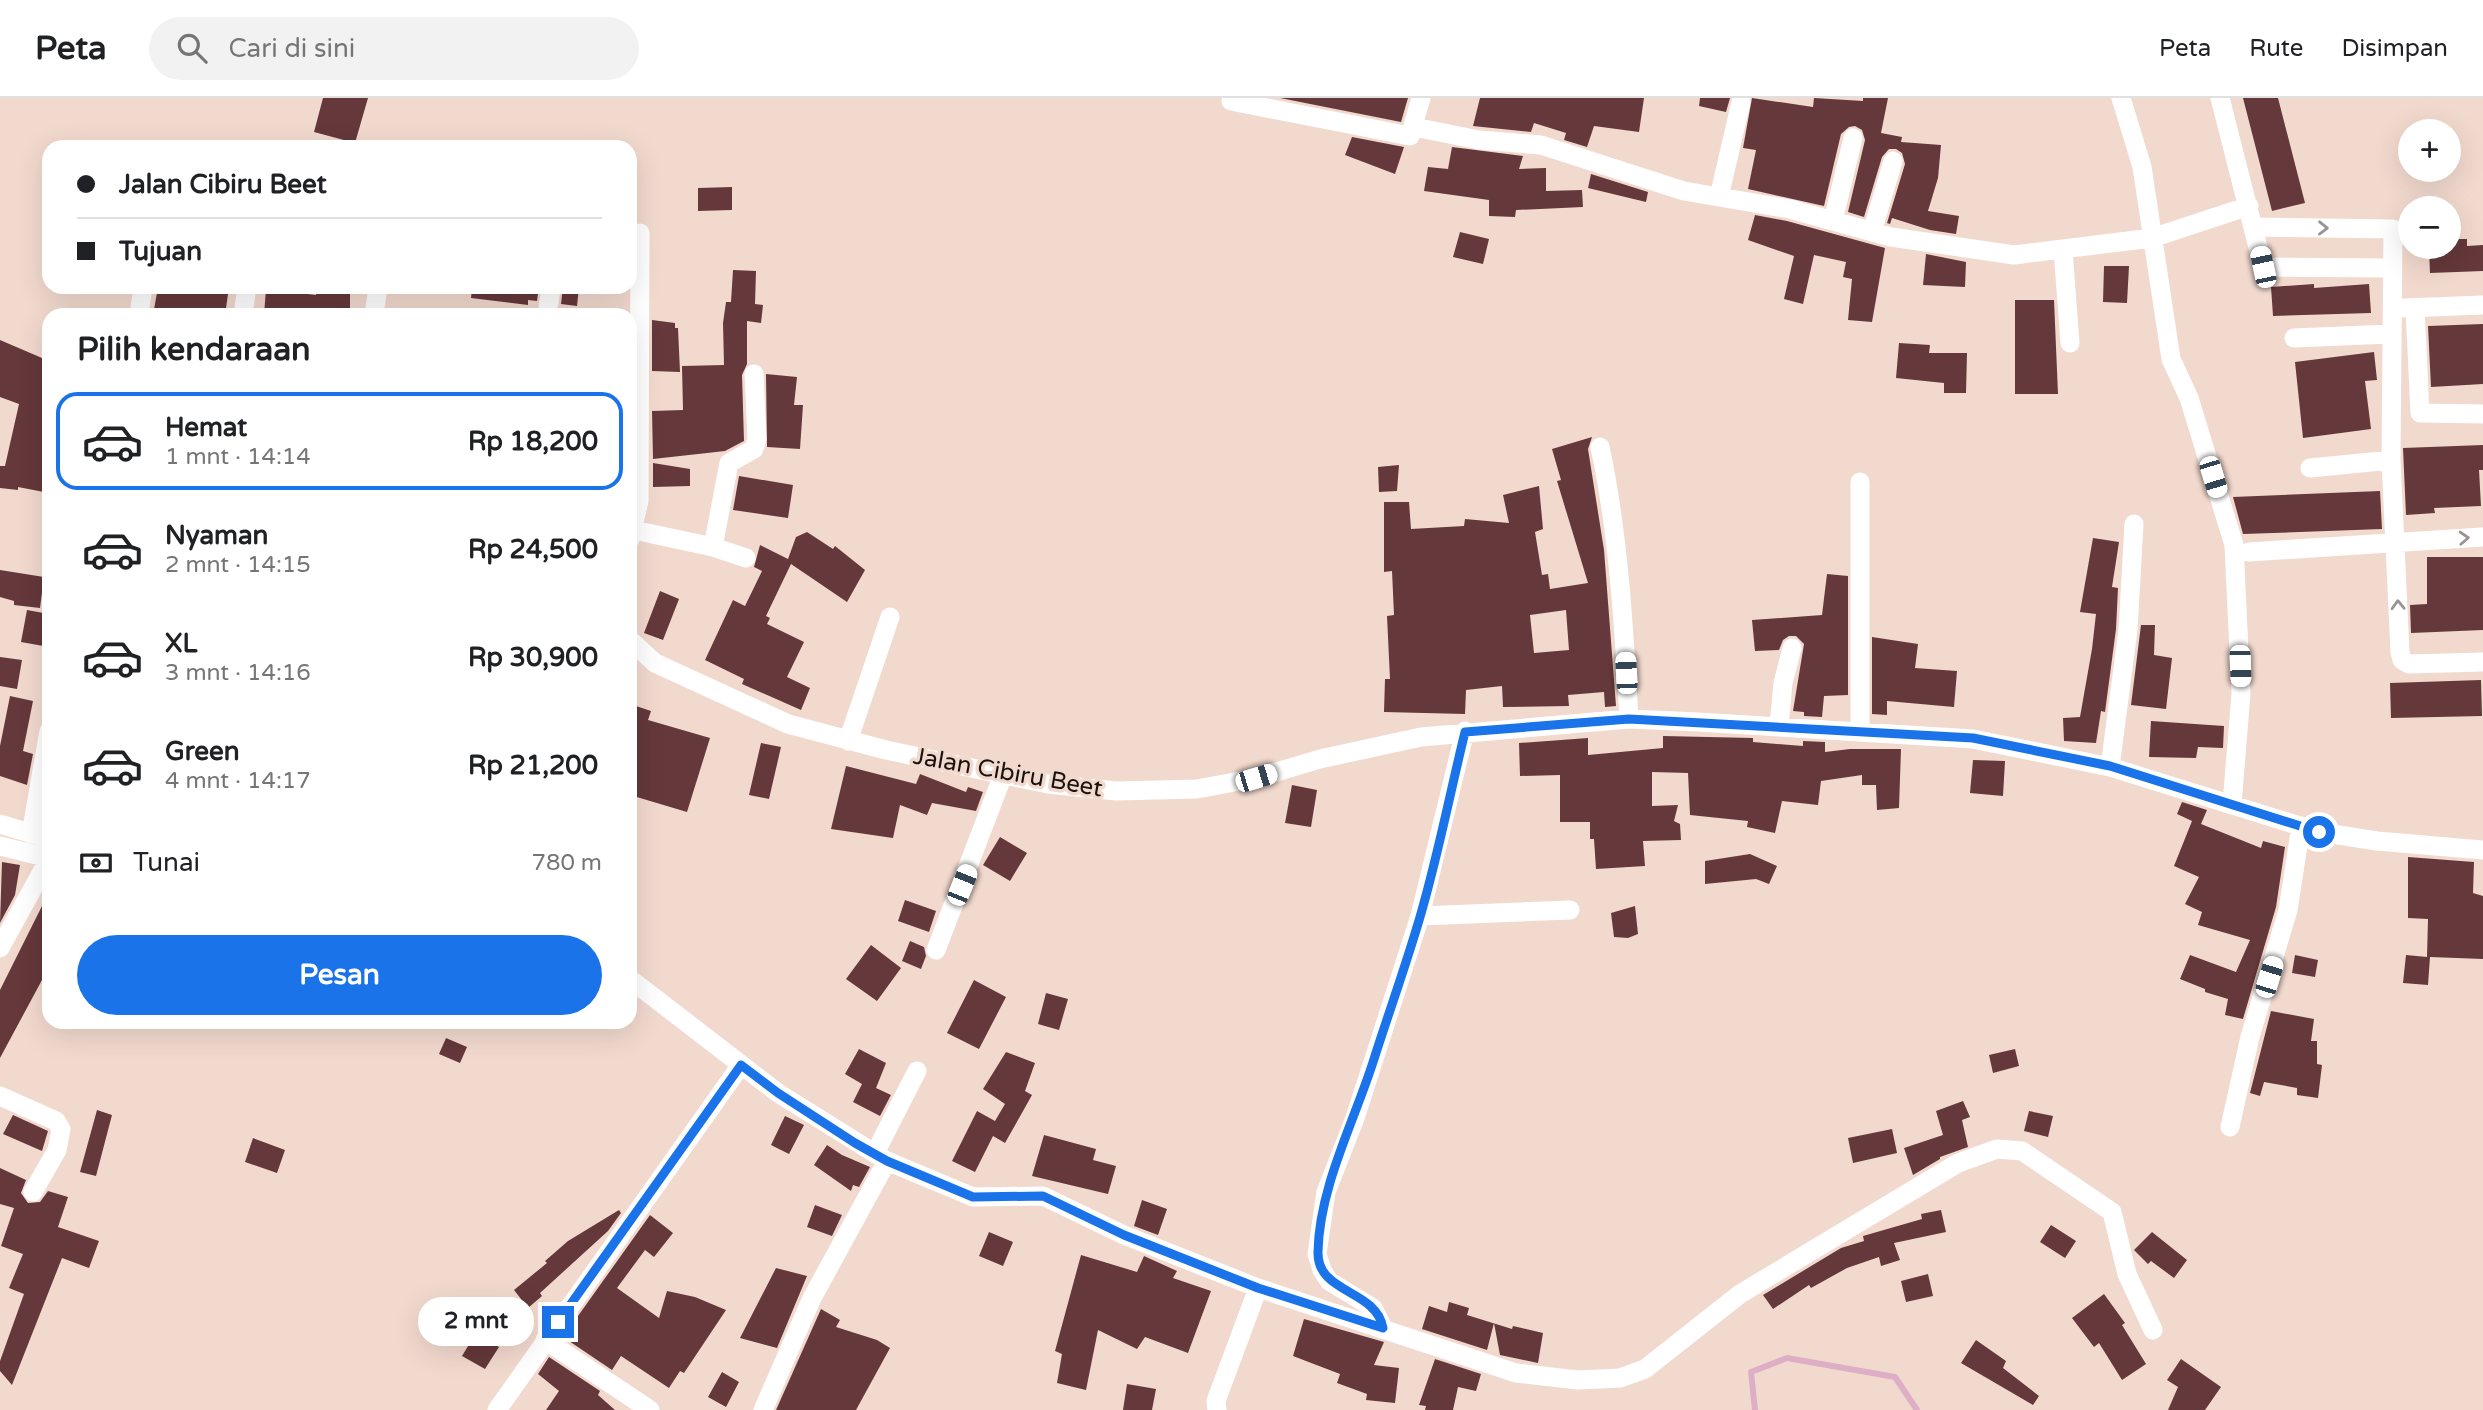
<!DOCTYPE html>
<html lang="id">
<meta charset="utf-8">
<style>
:root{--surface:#fff;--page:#f2f2f2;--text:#202124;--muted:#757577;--line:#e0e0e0;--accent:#1a73e8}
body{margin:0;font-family:"Varela Round",sans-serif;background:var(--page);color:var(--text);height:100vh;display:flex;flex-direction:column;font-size:26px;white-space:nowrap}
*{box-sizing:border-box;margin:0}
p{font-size:23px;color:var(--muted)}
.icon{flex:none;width:38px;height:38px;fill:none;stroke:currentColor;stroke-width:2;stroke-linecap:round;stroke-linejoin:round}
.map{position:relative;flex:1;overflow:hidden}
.side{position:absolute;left:42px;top:210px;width:595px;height:721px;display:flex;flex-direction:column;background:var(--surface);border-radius:21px;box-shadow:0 7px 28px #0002}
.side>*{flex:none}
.hud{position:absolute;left:42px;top:42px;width:595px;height:154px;border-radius:21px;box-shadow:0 7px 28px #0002;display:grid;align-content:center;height:154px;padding:0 35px;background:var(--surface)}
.controls{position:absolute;left:2398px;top:21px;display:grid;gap:14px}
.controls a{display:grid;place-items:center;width:63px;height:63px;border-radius:50%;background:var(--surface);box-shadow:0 7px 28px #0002;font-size:35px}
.end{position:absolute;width:32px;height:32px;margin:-16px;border:9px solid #1a73e8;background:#fff;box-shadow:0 0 0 4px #fff}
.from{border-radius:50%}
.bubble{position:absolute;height:49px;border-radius:24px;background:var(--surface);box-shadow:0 7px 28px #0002;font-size:23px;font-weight:700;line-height:49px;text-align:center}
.car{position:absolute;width:21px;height:42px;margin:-21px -10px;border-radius:9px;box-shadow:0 0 5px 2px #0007;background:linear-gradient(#fff 24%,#345 0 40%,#fff 0 76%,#345 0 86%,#fff 0)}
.hud b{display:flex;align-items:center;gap:24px;height:66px;font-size:26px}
.hud b+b{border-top:2px solid var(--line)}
.hud i{width:18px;height:18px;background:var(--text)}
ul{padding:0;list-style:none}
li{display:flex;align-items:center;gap:21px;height:98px;margin:0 14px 10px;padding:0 21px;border:4px solid transparent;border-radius:21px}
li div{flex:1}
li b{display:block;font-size:26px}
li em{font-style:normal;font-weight:700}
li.active{border-color:var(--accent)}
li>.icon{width:63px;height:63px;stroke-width:1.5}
h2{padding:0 35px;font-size:32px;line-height:84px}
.pay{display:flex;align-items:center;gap:18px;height:77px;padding:0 35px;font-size:26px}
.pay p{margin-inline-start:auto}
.action{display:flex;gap:14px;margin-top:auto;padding:14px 35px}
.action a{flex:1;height:80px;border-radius:42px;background:var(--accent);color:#fff;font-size:28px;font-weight:700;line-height:80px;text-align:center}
header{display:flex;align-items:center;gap:42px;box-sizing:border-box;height:98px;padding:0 35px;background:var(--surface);border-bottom:2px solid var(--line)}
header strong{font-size:33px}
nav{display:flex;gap:38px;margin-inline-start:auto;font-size:24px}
.search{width:490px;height:63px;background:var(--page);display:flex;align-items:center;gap:18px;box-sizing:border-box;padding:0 24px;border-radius:38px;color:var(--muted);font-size:26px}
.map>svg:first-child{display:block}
</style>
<header>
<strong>Peta</strong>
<div class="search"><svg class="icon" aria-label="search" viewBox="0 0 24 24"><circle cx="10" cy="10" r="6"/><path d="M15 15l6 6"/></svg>Cari di sini</div>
<nav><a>Peta</a><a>Rute</a><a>Disimpan</a></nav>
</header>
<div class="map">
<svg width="2483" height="1312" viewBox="0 0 2483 1312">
<rect width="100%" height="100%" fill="#f2d9ce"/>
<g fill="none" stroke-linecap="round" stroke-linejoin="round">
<path stroke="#deaec7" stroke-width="6" d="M1755,1312l-4,-38 36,-14 108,19 22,33"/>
</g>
<path fill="#65383b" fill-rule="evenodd" d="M323,0h45l-13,45 -41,-11z
M1280,0h128l-7,24z
M1480,0h164l-5,34 -45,-6 -7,21 -23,-7 2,-7 -32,-10 -3,9 -58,-6z
M1700,0h30l-4,14 -27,-6z
M1752,0l61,9 1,-9 49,3v-3h25l-7,35 21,4 -1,5 40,3 -3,33 -10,33 31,5 -3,18 -26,-4 -38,-12 -2,6 -3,-1 18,-59 -3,-11 -6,-4h-7l-7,8 -18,60 -16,-5 17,-72 -3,-10 -7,-4 -6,1 -8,7 -17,72 -76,-17 8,-39 -13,-2z
M2243,0h35l27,105 -33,8z
M1352,39l52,10 -9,27 -50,-19z
M1452,49l71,9 -4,13 27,-1v23l36,-1 1,17 -67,3 -1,7 -26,-1v-16l-65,-9 4,-24 20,2z
M1591,76l57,18 -2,10 -58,-14z
M732,89v23l-34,1v-23z
M1755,117l32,6 98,27 -13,74 -24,-2 4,-41 -9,-2 3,-15 -32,-7 -11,49 -19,-5 10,-43 -46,-16z
M1460,134l29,7 -6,25 -30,-7z
M2449,141h18v7l16,-1v26l-53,2 -1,-23 20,-2z
M1926,156l40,8 -1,25 -42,-2z
M2104,168h25l-2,37 -24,-1z
M733,172l23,1 -1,33 8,1 -2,18 -14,-2v43l-5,11 2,66 -19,10 -72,8 -1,-48 31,-1 -1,-44 42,-1 -1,-42 3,-21h5z
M2314,186v4l55,-4 2,29 -98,3 -2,-29z
M158,189h71l-4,28h-72z
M317,189h33v28l-50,-6v6h-36l2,-26 50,6z
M472,189h67l-2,14 -9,-1v5l-57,-7z
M563,189h16l-2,19 -16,-2z
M2015,202h39l4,94h-43z
M652,222l23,3v5h3l2,44 -28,-1z
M2483,226v60l-52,3 -3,-61z
M0,242l49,21v89l-6,23 6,2v18l-31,-6v3l-18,-2v-22h5l14,-62 -19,-7z
M1899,245l31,2 -1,8h38l-1,40h-22v-10l-48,-5z
M2374,254l3,28 -12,1 6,48 -68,9 -8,-76z
M766,276l31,3 -3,28h9l-3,44 -33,-2z
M1592,339l-4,12 16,101 12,156 -11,1 -1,-15 -36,3 1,11 -66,1 -1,-21 -36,4 -1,24 -81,-2 1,-33h5l-3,-63 7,-1 -2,-44 -8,1v-70h25l2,27 53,-3 1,-7 44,4 -6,-28 36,-9 4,43 -8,3 7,43 6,-1 2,15 38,-6 -31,-102 4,-1 -9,-31zM1566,512l3,40 -35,3 -4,-38z
M2483,347v25h-4l2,36 -47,2 1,5 -29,2 -3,-67z
M653,365l37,6v17l-37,1z
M1399,367l-2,26 -18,1 -1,-25z
M739,378l54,9 -5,33 -55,-8z
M2380,393l2,38 -139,5 -10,-37z
M807,434l26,17 2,-3 30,24 -18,32 -56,-38 -25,52 4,2 -3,6 37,18 -17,35 23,11 -9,22 -59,-26 2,-5 -39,-19 28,-60 12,6 17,-35 -8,-4 6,-22 28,14 8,-22z
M2093,440l26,4 -7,45 6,1 -2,41 -11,83 -4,-1 -5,32 -32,-2 -1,-23 17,-1 12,-68 4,-35 -16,-2z
M2427,459h56v73l-72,3 -1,-28 17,-1z
M0,472l44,7 -4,31 -26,-3v-4l-14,-4z
M1827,476l21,2v119l-24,1 -2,21 -18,-1v-4l-11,-1 11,-67 -8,-8h-7l-6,4 -4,10 -24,1 -3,-31 70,-5z
M660,493l19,8 -16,41 -19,-7z
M27,512l22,4v33l-28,-5z
M2141,527h14l-1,30 18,3 -6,51 -35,-4z
M1872,539l46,7 -3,24 42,3 -3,36 -67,-6v14l-15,-1z
M0,559l22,3 -5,29 -17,-3z
M2481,582l1,36 -91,2 -1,-35z
M10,598l23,5 -10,50 10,3 -6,31 -27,-9v-30z
M630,606l21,7 -3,9 62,18 -23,74 -57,-17z
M2151,623l73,5 -1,22 -25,-1 -2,11 -47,-1z
M1663,638l90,2v4l50,4v-5l22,1v10l25,-3h51l-2,59 -22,2 -1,-25h-14v-10l-41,6 -3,24 -36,-4 -7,32 -28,-6 1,-6 -58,-6 -2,-42 -36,-1v34l26,-1 -4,16 6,3 1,16 -38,1 2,25 -49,3 -2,-30h-4v-17h-30v-47l-40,1 -1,-33 69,-5v17l75,-7z
M761,645l20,4 -12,52 -20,-4z
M1973,662l32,1 -2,35 -33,-3z
M846,668l70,18 4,-10 46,18 2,-5 15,5 -7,19 -44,-8 -5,12 -27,-10 -7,33 -62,-9z
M1292,687l25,5 -6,37 -26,-4z
M2182,704l25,8 -6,14 60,24 2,-7 22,6 -9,60 -33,112 -18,-4 3,-16 -23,-7v-3l-25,-10 10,-24 46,17 14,-32 -52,-15 4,-13 -17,-8 14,-27 -25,-11 18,-45 -15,-7z
M1000,739l27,16 -17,28 -27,-16z
M1750,756l27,12 -8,18 -13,-5 -51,5v-23z
M2408,759l66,5 -1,31 10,3v63l-53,-2 -2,28 -25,-2 3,-28 21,2 1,-38 -20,-1z
M2,764l18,3 -5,30 -15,28z
M49,794v75l-49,91v-68z
M905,802l31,11 -7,21 -31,-11z
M1635,808l3,28 -10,4 -14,-1 -3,-24z
M910,843l14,6 2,9 -5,13 -19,-8z
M871,847l30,23 -24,33 -31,-22z
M2295,857l23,5 -3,17 -23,-4z
M974,882l32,17 -27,52 -32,-16z
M1046,895l22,6 -9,31 -21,-6z
M2271,913l43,8 -3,22h6v23l5,1 -4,33 -21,-3v-7l-33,-6 -4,14 -10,-3z
M446,940l21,9 -7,16 -21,-9z
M859,951l27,14 -10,25 15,7 -11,21 -27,-14 9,-18 -17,-10z
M2015,951l4,17 -26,7 -4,-18z
M1006,954l29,11 -10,28 7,4 -27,48 -12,-7 -18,36 -23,-11 25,-50 18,10 10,-17 -22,-15z
M1963,1003l7,16 -8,3 6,27 -28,10v2l-27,16 -9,-27 39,-13 -7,-24z
M97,1012l15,5 -16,61 -16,-4z
M2029,1013l24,5 -5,21 -24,-6z
M13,1017l35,16 -6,20 -39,-17z
M785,1018l19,9 -15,29 -18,-9z
M1892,1031l5,24 -44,10 -5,-25z
M1044,1037l52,14 -3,11 23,6 -8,28 -76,-18z
M253,1040l32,12 -8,23 -32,-11z
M827,1047l15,10 28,12 -11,20 -6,-2 -2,6 -37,-26z
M0,1070l26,12 -5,13 7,10 12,-1 8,-11 20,6 -10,30 41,14 -10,27 -27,-10 -50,127 -12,-14v-10l24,-67 -15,-6 14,-34 -22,-8 13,-38 -14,-4z
M1142,1102l25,9 -9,26 -24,-9z
M815,1107l27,10 -10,21 -25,-9z
M619,1112l2,3 -13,18 -68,62 2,3 -14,12 -14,-18 33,-27 -2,-2 23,-20z
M1941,1112l5,22 -52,11 6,17 -19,6 -2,-9 -32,11 -36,20 -2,-3 -36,24 -10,-14 78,-47 23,-7 -1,-5 59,-17 -1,-5z
M650,1117l23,18 -19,24 -9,-7 -28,38 42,30 8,-27 28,6 31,13 -42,63 -4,-2 -11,17 -48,-32 -9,14 -49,-33z
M2051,1127l25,16 -11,17 -25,-16z
M989,1134l24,10 -10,24 -24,-10z
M2152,1134l35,28 -13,18 -23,-17 -3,3 -14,-14z
M1081,1157l56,17 7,-16 33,15 -4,7 38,13 -23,62 -43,-16 -8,12 -39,-19 -12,60 -29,-7 5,-29 -7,-3z
M776,1170l31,8 -30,72 -37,-10z
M1928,1176l5,22 -27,6 -5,-21z
M2104,1196l21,29 -3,2 24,39 -24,16 -23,-37 -5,4 -22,-29z
M1449,1204l20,6 -2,7 45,14 1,-3 30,7 -5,30 -38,-8 -6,-32 -7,27 -65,-21 7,-23 18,6z
M821,1211l19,11 -4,7 41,13 13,8 -34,62h-80z
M1304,1221l80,23 -10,23 25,3 -4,35 -29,-3 1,-6 -30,-11 3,-9 -47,-18z
M476,1235l23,14 -14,22 -23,-13z
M1976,1242l30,21 -3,7 36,28 -6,9 -72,-42z
M549,1259l51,34 -2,4 17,15h-69l13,-19 -21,-17z
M1435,1261l46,15 -5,17 -18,-4 -5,23h-28l1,-4 -7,-1z
M2181,1261l40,28 -16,23h-37l10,-23 -11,-7z
M722,1274l17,10 -13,25 -18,-10z
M1127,1286l29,5 -4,21h-29z"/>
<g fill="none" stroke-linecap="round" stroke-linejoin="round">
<path stroke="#fff" stroke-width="19" d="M2121,0l21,69 29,192 18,39 45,147 7,149 -9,110
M2220,0l43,169 129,1
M1231,3l179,35 11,-38
M1414,29l65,13 62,5 143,46 106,18 101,28 123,18 138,-17 97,-32
M1719,99l22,-95
M1833,123l20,-83
M2255,129l138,2 -2,231 9,192 2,8 7,4 74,-2
M1872,134l21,-71
M2063,152l7,93
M2404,210l79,-3
M2415,210l5,105 63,1
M139,217l4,-28
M243,217l4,-28
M374,217l4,-28
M547,217l4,-26
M2294,240l96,-4
M1600,349c19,89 24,182 29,272
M2310,370l81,-8
M634,432l79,17
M630,441l9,-38 1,-268
M2249,454l234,-15
M746,460l-33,-11 16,-84 25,-14 3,-10 -3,-65
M630,542l25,23 133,61 98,26 162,34 68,7 81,-2 59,-11 64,-19 101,-22 208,-18 69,3 275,17 137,28 209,65 58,9 106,9
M1779,628l4,-43 9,-35
M1860,634v-250
M848,643l42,-124
M2110,669l18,-137 6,-106
M0,726l49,15
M31,736l18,-103
M0,748l49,12
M1420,818l150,-6
M0,850l49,-89
M936,852l67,-175
M630,881l148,114 109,68 86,36 70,-1 81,39 134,53 258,85 62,7 42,-2 25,-9 95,-75 218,-131 39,-14 25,2 90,61 15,62 26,56
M0,998l56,25 5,8 -4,21 -24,42
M2230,1029l20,-90 38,-127 13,-84
M875,1055l42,-82
M1383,1230l-10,-20 -44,-27 -7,-11 -5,-16 9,-62 29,-74 65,-202 45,-185
M545,1242l105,70
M497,1312l244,-345
M763,1312l49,-112 75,-137
M1217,1312l-1,-9 42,-113"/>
</g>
<defs><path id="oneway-chevron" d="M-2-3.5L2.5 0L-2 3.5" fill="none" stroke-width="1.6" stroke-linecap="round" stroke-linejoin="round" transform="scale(1.75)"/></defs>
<g stroke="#989493">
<use href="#oneway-chevron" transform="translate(2323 130) rotate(1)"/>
<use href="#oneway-chevron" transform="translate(2464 440) rotate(-3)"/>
<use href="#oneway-chevron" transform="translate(2398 507) rotate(-92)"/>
</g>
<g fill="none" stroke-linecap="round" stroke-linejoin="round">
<path stroke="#1a73e8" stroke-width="9" d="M558,1224l183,-257 37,28 77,50 32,18 86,36 70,-1 81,39 134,53 125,40c-7,-39 -66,-34 -65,-76 1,-65 37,-132 56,-193 15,-47 32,-94 46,-142 18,-61 30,-124 45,-185l164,-13 344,19 137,28 209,66"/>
</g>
<g text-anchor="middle" stroke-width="7" stroke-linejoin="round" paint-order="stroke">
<g font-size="24" fill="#1a120e" stroke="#f2d9ce">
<text transform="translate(1008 674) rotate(10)" y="8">Jalan Cibiru Beet</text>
</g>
</g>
</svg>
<div class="controls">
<a>+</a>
<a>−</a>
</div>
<i class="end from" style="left:2319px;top:734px"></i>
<i class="end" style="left:558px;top:1224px"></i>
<div class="bubble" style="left:418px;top:1199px;width:116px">2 mnt</div>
<i class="car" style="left:2263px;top:169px;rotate:348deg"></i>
<i class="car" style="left:2213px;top:379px;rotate:163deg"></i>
<i class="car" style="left:2240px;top:568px;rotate:178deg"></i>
<i class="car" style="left:1626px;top:575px;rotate:357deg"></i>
<i class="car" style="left:1256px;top:680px;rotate:73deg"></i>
<i class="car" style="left:962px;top:787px;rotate:22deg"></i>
<i class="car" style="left:2269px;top:879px;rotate:17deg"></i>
<div class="hud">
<b><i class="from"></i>Jalan Cibiru Beet</b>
<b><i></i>Tujuan</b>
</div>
<section class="side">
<h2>Pilih kendaraan</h2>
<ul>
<li class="active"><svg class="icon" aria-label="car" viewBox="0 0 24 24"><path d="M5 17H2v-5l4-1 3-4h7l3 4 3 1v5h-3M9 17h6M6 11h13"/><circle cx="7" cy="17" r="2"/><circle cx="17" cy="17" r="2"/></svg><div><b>Hemat</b><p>1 mnt · 14:14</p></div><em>Rp 18,200</em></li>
<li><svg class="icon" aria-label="car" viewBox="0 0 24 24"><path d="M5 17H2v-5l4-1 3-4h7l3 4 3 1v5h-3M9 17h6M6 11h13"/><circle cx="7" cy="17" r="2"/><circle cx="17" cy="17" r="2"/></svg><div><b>Nyaman</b><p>2 mnt · 14:15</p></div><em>Rp 24,500</em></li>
<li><svg class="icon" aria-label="car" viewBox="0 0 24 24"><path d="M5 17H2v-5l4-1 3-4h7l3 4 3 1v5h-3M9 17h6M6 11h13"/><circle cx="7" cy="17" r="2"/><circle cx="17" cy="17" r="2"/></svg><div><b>XL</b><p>3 mnt · 14:16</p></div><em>Rp 30,900</em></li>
<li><svg class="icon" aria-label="car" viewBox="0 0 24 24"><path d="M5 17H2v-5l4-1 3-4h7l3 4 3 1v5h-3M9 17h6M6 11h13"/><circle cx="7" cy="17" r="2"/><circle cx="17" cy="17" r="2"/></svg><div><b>Green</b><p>4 mnt · 14:17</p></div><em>Rp 21,200</em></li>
</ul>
<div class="pay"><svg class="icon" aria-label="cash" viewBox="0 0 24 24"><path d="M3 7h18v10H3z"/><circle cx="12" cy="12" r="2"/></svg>Tunai<p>780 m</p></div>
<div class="action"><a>Pesan</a></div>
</section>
</div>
